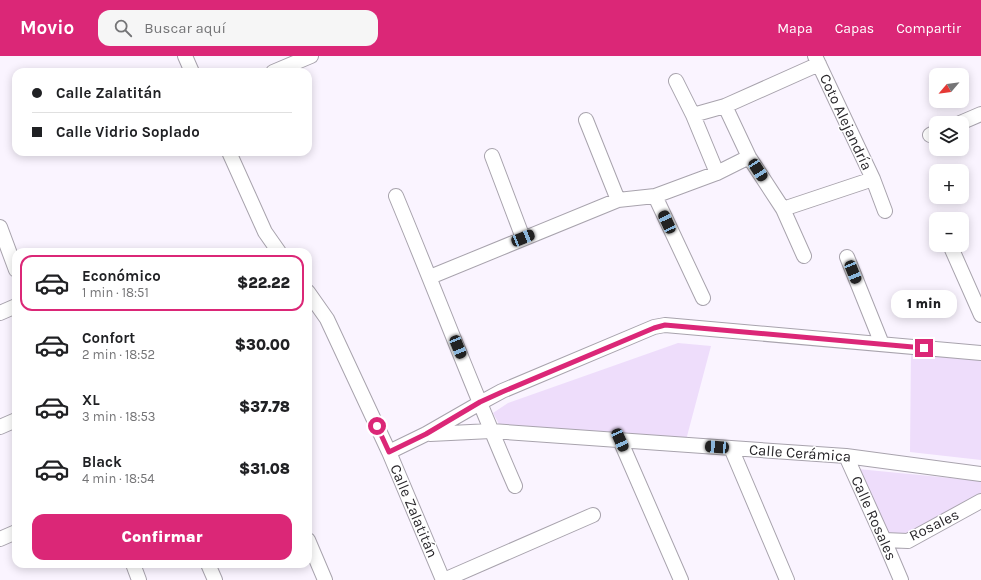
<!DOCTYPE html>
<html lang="es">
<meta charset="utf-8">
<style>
:root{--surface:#fff;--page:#f6f6f6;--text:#202124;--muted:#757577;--line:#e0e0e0;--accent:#db2777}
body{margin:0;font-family:Karla,sans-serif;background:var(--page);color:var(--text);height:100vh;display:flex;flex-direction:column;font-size:15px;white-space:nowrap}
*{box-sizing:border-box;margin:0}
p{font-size:13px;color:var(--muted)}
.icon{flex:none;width:22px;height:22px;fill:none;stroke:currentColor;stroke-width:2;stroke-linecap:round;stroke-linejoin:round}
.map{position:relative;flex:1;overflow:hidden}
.side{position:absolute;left:12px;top:192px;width:300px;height:320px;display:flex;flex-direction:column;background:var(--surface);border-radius:12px;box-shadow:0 2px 10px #0003}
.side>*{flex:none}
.top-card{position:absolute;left:12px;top:12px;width:300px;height:88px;border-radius:12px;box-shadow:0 2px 10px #0003;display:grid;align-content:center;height:88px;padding:0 20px;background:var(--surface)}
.needle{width:26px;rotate:241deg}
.buttons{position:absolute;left:929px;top:12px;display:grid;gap:8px}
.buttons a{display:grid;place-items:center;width:40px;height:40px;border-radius:8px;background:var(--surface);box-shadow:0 2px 10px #0003;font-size:20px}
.end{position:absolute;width:18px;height:18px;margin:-9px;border:5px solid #db2777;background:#fff;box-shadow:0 0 0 2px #fff}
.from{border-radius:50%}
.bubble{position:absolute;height:28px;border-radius:12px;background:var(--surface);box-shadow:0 2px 10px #0003;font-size:13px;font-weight:800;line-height:28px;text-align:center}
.car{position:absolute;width:12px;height:24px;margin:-12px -6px;border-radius:5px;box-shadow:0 0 3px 1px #0007;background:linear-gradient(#222 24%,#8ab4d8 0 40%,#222 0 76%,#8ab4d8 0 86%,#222 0)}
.top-card b{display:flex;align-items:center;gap:14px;height:38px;font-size:15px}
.top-card b+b{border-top:1px solid var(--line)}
.top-card i{width:10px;height:10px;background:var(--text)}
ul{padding:7px 0 0;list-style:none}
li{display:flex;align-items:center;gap:12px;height:56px;margin:0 8px 6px;padding:0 12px;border:2px solid transparent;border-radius:12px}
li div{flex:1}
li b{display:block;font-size:15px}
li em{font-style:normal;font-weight:800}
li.active{border-color:var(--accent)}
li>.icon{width:36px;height:36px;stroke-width:1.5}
.primary-button{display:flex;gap:8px;margin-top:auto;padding:8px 20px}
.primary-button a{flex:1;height:46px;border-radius:12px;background:var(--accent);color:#fff;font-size:16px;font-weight:800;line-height:46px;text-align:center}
header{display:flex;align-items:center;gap:24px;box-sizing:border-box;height:56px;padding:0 20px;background:var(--accent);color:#fff}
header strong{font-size:19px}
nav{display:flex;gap:22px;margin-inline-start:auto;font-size:14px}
.search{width:280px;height:36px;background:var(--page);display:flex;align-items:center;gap:10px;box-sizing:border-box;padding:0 14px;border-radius:12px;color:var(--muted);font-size:15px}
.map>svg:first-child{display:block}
</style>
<header>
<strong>Movio</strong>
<div class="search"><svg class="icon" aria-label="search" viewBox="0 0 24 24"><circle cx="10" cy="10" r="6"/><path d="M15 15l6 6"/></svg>Buscar aquí</div>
<nav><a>Mapa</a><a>Capas</a><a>Compartir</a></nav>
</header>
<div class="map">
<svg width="981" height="524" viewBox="0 0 981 524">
<rect width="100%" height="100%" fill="#faf4ff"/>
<path fill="#eeddfb" d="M678,287l33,3 -25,94 -185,-12 -8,-15 15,-10z
M911,296l70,7v101l-71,-8z
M858,413l123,12v18l-74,40 -22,-2z"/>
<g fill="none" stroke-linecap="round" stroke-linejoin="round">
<g stroke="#a8a3ad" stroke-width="16">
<path id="street" d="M185,0l7,16
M815,0l58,123 12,32
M273,16l38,-16
M676,25l17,34 24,58
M725,50l24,51 34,52 21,47
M693,59l32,-9 94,-42
M586,64l32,80
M960,67l21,-9
M930,79l6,-3
M229,96l36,80 14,20
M492,100l31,82
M396,140c40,96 77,194 119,290
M655,140l48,102
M783,153l90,-30
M0,171l16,43
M950,189l31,70
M847,201l35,87
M430,221l188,-77 37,-4 62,-23 32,-16
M308,236l19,27 62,133 54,128
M0,257l16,-7
M0,371l16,-7
M430,378l61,-3 240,17 115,8 135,18
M620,384l61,140
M731,392l56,132
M389,396l37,-18 54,-31 22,-12 152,-64 11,-2 316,28
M846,400l38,84 17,40
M0,483l16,-7
M308,484l17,40
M884,484l24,1 73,-40
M133,508l6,16
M208,508l7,16
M444,524l149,-65"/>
</g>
<use href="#street" stroke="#fff" stroke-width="14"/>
</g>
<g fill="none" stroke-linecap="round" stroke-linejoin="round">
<path stroke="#db2777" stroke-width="5" d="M377,370l12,26 37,-18 54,-32 22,-10 152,-64 11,-3 259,23"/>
</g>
<g text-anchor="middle" stroke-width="3" stroke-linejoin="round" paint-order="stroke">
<g font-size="15" fill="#29272b" stroke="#fff">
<text transform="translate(846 66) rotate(65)" y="5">Coto Alejandría</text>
<text transform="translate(800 397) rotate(4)" y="5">Calle Cerámica</text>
<text transform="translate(414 455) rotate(67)" y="5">Calle Zalatitán</text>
<text transform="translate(874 462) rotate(66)" y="5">Calle Rosales</text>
<text transform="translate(934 469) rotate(-26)" y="5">Rosales</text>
</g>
</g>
</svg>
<div class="buttons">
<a><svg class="needle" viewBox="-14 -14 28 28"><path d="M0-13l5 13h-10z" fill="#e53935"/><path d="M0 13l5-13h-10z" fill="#757577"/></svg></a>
<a><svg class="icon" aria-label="layers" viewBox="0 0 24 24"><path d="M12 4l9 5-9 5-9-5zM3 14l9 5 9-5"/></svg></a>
<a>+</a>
<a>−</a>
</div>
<i class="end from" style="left:377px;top:370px"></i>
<i class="end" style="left:924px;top:292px"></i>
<div class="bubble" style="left:891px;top:234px;width:66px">1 min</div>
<i class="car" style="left:758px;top:114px;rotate:147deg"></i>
<i class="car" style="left:667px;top:166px;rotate:335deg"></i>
<i class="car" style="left:523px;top:182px;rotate:68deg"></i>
<i class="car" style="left:853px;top:216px;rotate:158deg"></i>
<i class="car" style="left:458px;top:291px;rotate:158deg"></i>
<i class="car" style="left:620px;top:384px;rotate:156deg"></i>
<i class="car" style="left:717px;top:391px;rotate:274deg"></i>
<div class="top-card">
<b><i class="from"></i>Calle Zalatitán</b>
<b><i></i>Calle Vidrio Soplado</b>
</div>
<section class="side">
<ul>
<li class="active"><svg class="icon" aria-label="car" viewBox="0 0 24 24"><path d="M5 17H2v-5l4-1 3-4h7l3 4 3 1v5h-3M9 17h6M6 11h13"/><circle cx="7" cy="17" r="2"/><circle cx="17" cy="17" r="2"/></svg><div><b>Económico</b><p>1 min · 18:51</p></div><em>$22.22</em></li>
<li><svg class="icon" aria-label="car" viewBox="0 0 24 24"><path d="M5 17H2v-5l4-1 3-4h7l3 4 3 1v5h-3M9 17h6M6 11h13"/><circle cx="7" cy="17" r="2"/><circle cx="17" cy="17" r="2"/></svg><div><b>Confort</b><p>2 min · 18:52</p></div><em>$30.00</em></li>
<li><svg class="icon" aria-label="car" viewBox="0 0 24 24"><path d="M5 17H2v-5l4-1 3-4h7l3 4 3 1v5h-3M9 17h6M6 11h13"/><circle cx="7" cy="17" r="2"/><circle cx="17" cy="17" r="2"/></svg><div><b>XL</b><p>3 min · 18:53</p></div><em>$37.78</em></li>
<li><svg class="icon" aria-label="car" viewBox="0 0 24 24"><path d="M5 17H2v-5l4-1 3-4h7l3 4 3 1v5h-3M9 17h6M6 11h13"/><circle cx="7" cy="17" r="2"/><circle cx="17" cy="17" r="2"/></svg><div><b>Black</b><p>4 min · 18:54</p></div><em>$31.08</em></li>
</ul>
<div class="primary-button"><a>Confirmar</a></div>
</section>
</div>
